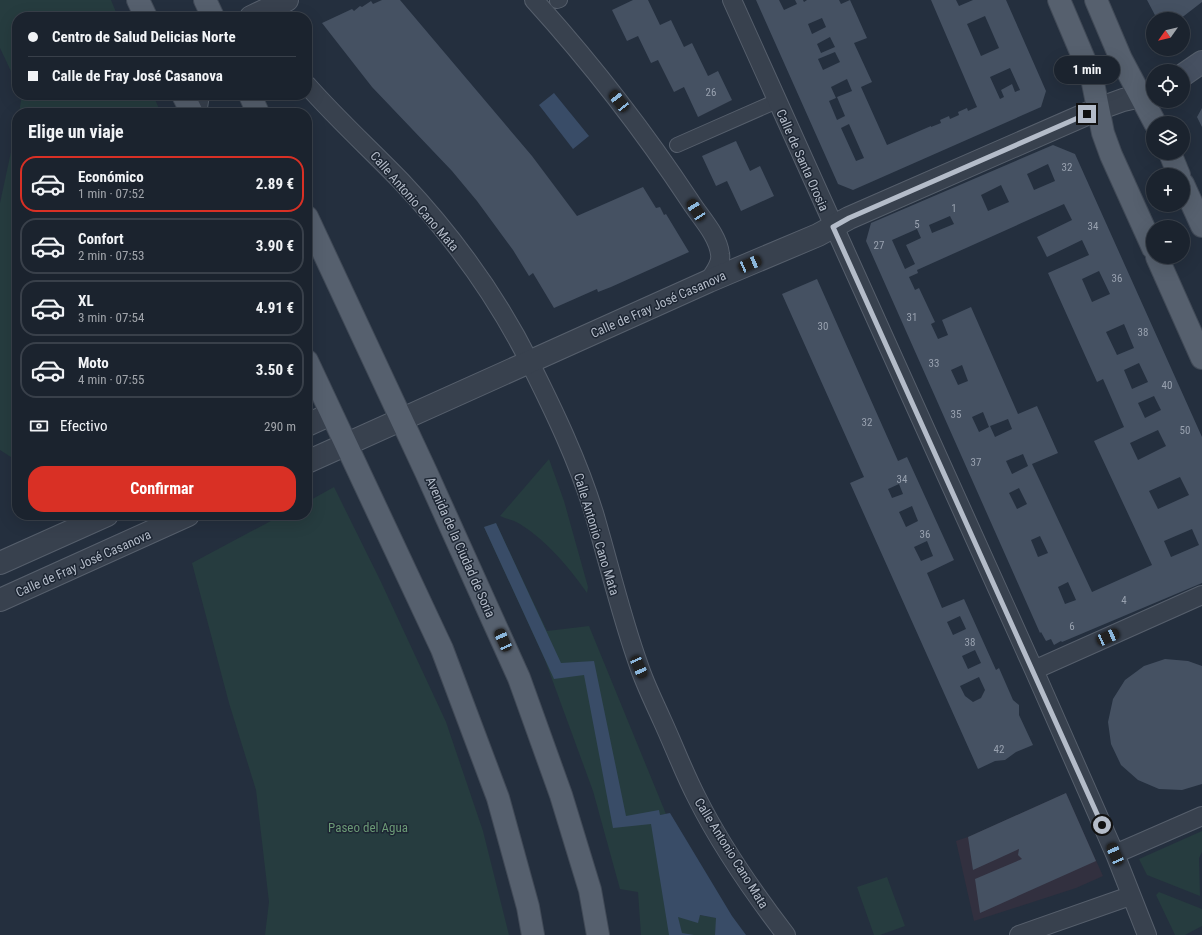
<!DOCTYPE html>
<html lang="es">
<meta charset="utf-8">
<style>
:root{--surface:#1b232e;--page:#242b36;--text:#f1f3f6;--muted:#a0a4aa;--line:#39404a;--accent:#d93025}
body{margin:0;font-family:"Roboto Condensed",sans-serif;background:var(--page);color:var(--text);height:100vh;display:flex;flex-direction:column;font-size:15px;white-space:nowrap}
*{box-sizing:border-box;margin:0}
p{font-size:13px;color:var(--muted)}
.icon{flex:none;width:22px;height:22px;fill:none;stroke:currentColor;stroke-width:2;stroke-linecap:round;stroke-linejoin:round}
.map{position:relative;flex:1;overflow:hidden}
.details{position:absolute;left:12px;top:108px;width:300px;height:412px;display:flex;flex-direction:column;background:var(--surface);border-radius:16px;box-shadow:0 4px 16px #0002,0 0 0 1px var(--line)}
.details>*{flex:none}
.top-card{position:absolute;left:12px;top:12px;width:300px;height:88px;border-radius:16px;box-shadow:0 4px 16px #0002,0 0 0 1px var(--line);display:grid;align-content:center;height:88px;padding:0 16px;background:var(--surface)}
.needle{width:26px;rotate:236deg}
.controls{position:absolute;left:1146px;top:12px;display:grid;gap:8px}
.controls a{display:grid;place-items:center;width:44px;height:44px;border-radius:50%;background:var(--surface);box-shadow:0 4px 16px #0002,0 0 0 1px var(--line);font-size:20px}
.end{position:absolute;width:18px;height:18px;margin:-9px;border:5px solid #b4bcc9;background:#111;box-shadow:0 0 0 2px #111}
.from{border-radius:50%}
.bubble{position:absolute;height:28px;border-radius:14px;background:var(--surface);box-shadow:0 4px 16px #0002,0 0 0 1px var(--line);font-size:13px;font-weight:700;line-height:28px;text-align:center}
.car{position:absolute;width:12px;height:24px;margin:-12px -6px;border-radius:5px;box-shadow:0 0 3px 1px #0007;background:linear-gradient(#222 24%,#8ab4d8 0 40%,#222 0 76%,#8ab4d8 0 86%,#222 0)}
.top-card b{display:flex;align-items:center;gap:14px;height:38px;font-size:15px}
.top-card b+b{border-top:1px solid var(--line)}
.top-card i{width:10px;height:10px;background:var(--text)}
ul{padding:0;list-style:none}
li{display:flex;align-items:center;gap:12px;height:56px;margin:0 8px 6px;padding:0 8px;border:2px solid var(--line);border-radius:16px}
li div{flex:1}
li b{display:block;font-size:15px}
li em{font-style:normal;font-weight:700}
li.on{border-color:var(--accent)}
li>.icon{width:36px;height:36px;stroke-width:1.5}
h2{padding:0 16px;font-size:18px;line-height:48px}
.pay{display:flex;align-items:center;gap:10px;height:44px;padding:0 16px;font-size:15px}
.pay p{margin-inline-start:auto}
.primary-button{display:flex;gap:8px;margin-top:auto;padding:8px 16px}
.primary-button a{flex:1;height:46px;border-radius:16px;background:var(--accent);color:#fff;font-size:16px;font-weight:700;line-height:46px;text-align:center}
.map>svg:first-child{display:block}
</style>
<div class="map">
<svg width="1202" height="935" viewBox="0 0 1202 935">
<rect width="100%" height="100%" fill="#242f3e"/>
<path fill="#32303f" d="M1066,793l37,83 -27,12 -102,33 -18,-80 12,-4z"/>
<path fill="#263c3f" d="M0,0h111l7,17h-101v67l-17,-36z
M22,95h131l8,18h-142z
M17,124v337l-17,-11v-247z
M549,459l15,42 24,86 -1,6c-18,-26 -40,-52 -67,-69 -6,-4 -14,-5 -20,-8z
M334,487l47,95 65,140 37,109 26,104h-244l4,-33 -13,-112 -27,-87 -37,-140 90,-48h25v-13z
M496,523l51,108 42,-5 77,188 -6,1 38,107 1,-7 18,3 -2,17h-74l-3,-43 -18,-3 -27,-98 -48,-131 -61,-133z
M1202,831v21l-3,6 1,38 -53,-21 -8,-16z
M887,877l18,49 -25,9h-6l-17,-48z
M1159,892l43,17v17l-17,9h-10l-19,-40z"/>
<path fill="#394c67" d="M554,93l35,43 -16,13 -34,-44z
M496,523l65,140 33,-2 32,155 33,-6 1,5 10,-2 62,103 14,19h-31l1,-17 -16,-3 -2,8 -20,-6 4,16 12,2h-25l-18,-111 -38,4 -29,-153 -30,4 -70,-152z"/>
<path fill="#455162" fill-rule="evenodd" d="M382,0h18l132,156 45,60 66,-29 13,21 4,-1 4,8 2,-1 23,38 -78,35 -13,5 -1,-3 -43,19 -21,-35 -4,3 -16,-26 -36,-49 -25,-30 -80,-84 -50,-64 30,-14 2,2 6,-5 2,1 9,-6 2,3z
M633,0h15l12,25 11,-5 13,27 8,-4 16,33 10,-5 14,29 -34,17 -14,-30 -10,5 -16,-32 -7,3 -13,-27 -11,5 -15,-31z
M756,0h23l5,10 13,-6 -2,-4h8l1,2 3,-2h32l2,4 9,-4 17,38 -13,5 18,39 -11,5 26,58 44,-19v1l10,-4 -1,-3 9,-4 1,3 9,-4 -1,-3 9,-4 1,3 9,-4 -46,-107h25l3,6 14,-6h33l40,91 -5,16 -188,83 -15,-6zM985,16l14,32 -18,8 -14,-32zM822,18l4,9 -14,7 -4,-10zM830,37l5,10 -14,6 -4,-9zM835,52l5,10 -17,8 -5,-11zM1010,68l10,22 -5,2 -3,-8 -11,6 3,7 -4,2 -10,-22zM847,79l5,12 -15,6 8,19 -8,4 -8,-19 7,-3 -5,-11zM849,124l15,34 -8,3 -15,-33z
M1147,0h55v2l-22,17h-23z
M1202,108v19l-5,-10z
M736,141l14,30 10,-5 14,30 -33,15 -14,-30 -11,5 -14,-30z
M1053,145l22,9 127,283v146l-140,59 -1,-1 -7,4 -3,-6 -5,2 -5,-9 -1,1 -174,-392 5,-18zM1048,164l7,17 -21,9 -7,-16zM1001,185l8,17 -21,9 -7,-16zM1064,204l8,16 -35,17 10,20 35,-17 7,15 -41,18 49,109 6,-3 21,48 -30,14 58,124 -60,27 -60,-128 26,-11 -21,-47 -19,8 -47,-107 -29,13 6,15 -10,4 -7,-15 4,-2 -16,-34 -4,2 -6,-13 9,-4 -1,-3zM950,216l4,8 -22,9 -3,-8zM917,229l4,9 -15,7 9,19 -10,5 -13,-29zM1099,271l11,23 -18,8 -10,-23zM1124,324l10,24 -17,7 -11,-23zM1139,363l9,19 -16,7 -8,-19zM962,365l6,16 -10,4 -7,-15zM1154,396l7,14 -16,8 -7,-15zM983,412l6,15 -10,5 -7,-15zM1008,419l4,10 -17,8 -5,-11zM1158,430l8,16 -28,14 -8,-17zM1023,454l5,12 -16,8 -6,-13zM1180,477l9,18 -31,14 -9,-18zM1019,488l8,16 -10,5 -8,-16zM1192,529l7,16 -28,12 -7,-16zM1040,536l8,17 -10,4 -7,-17zM1068,582l8,18 -11,4 -7,-17z
M817,279l81,182 9,-4 47,103 -27,13 15,35 22,-9 32,71 3,-2 14,32 6,5v10l14,30 -17,7 -11,8 -10,1 -17,8 -128,-286 14,-6 -82,-183zM899,484l4,10 -11,4 -4,-9zM912,506l6,15 -12,6 -7,-15zM927,541l6,15 -12,5 -7,-14zM960,616l6,13 -13,6 -6,-13zM975,650l6,13 -13,6 -6,-13zM979,677l6,13 -4,8 -8,4 -8,-6 -5,-10z
M1165,659l23,2 14,5v118l-20,6 -23,-1 -21,-9 -17,-15 -10,-21 -3,-22 5,-23 12,-19 19,-14z
M1066,793l30,68 -116,52 -5,-34 47,-20 -4,-4 1,-6 -46,21 -5,-33z"/>
<g fill="none" stroke-linecap="round" stroke-linejoin="round">
<g stroke="#565f6c" stroke-width="16">
<path id="pedestrian" d="M557,1l3,-1
M677,145l100,-44"/>
</g>
<g stroke="#565f6c" stroke-width="20">
<path id="minor" d="M534,0c57,63 109,130 156,201 10,16 28,34 30,53 2,10 -6,18 -11,27
M732,0l302,670 81,184 32,81
M307,85c30,34 63,64 94,96 50,53 96,116 129,182 24,48 48,98 64,150 15,51 27,103 45,153 6,18 15,36 23,54 12,26 22,53 35,78 24,48 56,94 89,137
M1034,670l168,-75
M1115,854l87,-38
M1019,935l111,-39"/>
</g>
<g stroke="#565f6c" stroke-width="24">
<path id="tertiary" d="M251,17l36,-17
M195,113l3,-18
M307,425l24,-11
M307,462l402,-181 109,-46 31,-17 249,-109 25,-9 18,-4
M0,563l107,-48
M0,600l188,-85"/>
</g>
<g stroke="#565f6c" stroke-width="24">
<path id="secondary" d="M1183,75l19,-13"/>
</g>
<g stroke="#414a57" stroke-width="24">
<path id="primary" d="M138,0l8,17
M205,0l8,17
M1059,0l33,78 11,55 8,22 42,93
M1096,0l25,59 34,64
M183,95l9,18
M250,95l8,18
M1170,153l9,22
M1183,184l19,42
M307,217l119,255 93,206 42,117 29,95 8,45
M1157,257l45,101
M307,361l135,288 56,149 30,109 5,28"/>
</g>
<use href="#pedestrian" stroke="#38414e" stroke-width="14"/>
<use href="#minor" stroke="#38414e" stroke-width="18"/>
<use href="#tertiary" stroke="#38414e" stroke-width="22"/>
<use href="#secondary" stroke="#465061" stroke-width="22"/>
<use href="#primary" stroke="#56606e" stroke-width="22"/>
</g>
<g fill="none" stroke-linecap="round" stroke-linejoin="round">
<path stroke="#b4bcc9" stroke-width="5" d="M1087,114l-238,104 -16,9 269,598"/>
</g>
<g text-anchor="middle" stroke-width="3" stroke-linejoin="round" paint-order="stroke">
<g font-size="11" fill="#98a1af">
<text x="711" y="96">26</text>
<text x="1067" y="171">32</text>
<text x="954" y="212">1</text>
<text x="917" y="228">5</text>
<text x="1093" y="230">34</text>
<text x="879" y="249">27</text>
<text x="1117" y="282">36</text>
<text x="912" y="321">31</text>
<text x="823" y="330">30</text>
<text x="1143" y="336">38</text>
<text x="934" y="367">33</text>
<text x="1167" y="389">40</text>
<text x="956" y="418">35</text>
<text x="867" y="426">32</text>
<text x="1185" y="434">50</text>
<text x="976" y="466">37</text>
<text x="902" y="483">34</text>
<text x="925" y="538">36</text>
<text x="1124" y="604">4</text>
<text x="1072" y="630">6</text>
<text x="970" y="646">38</text>
<text x="999" y="753">42</text>
</g>
<g font-size="13" fill="#b4bcc9" stroke="#1d2633">
<text transform="translate(803 160) rotate(66)" y="5">Calle de Santa Orosia</text>
<text transform="translate(415 201) rotate(49)" y="5">Calle Antonio Cano Mata</text>
<text transform="translate(658 304) rotate(-24)" y="5">Calle de Fray José Casanova</text>
<text transform="translate(597 534) rotate(73)" y="5">Calle Antonio Cano Mata</text>
<text transform="translate(461 547) rotate(66)" y="5">Avenida de la Ciudad de Soria</text>
<text transform="translate(83 563) rotate(-24)" y="5">Calle de Fray José Casanova</text>
<text transform="translate(732 853) rotate(58)" y="5">Calle Antonio Cano Mata</text>
</g>
<g font-size="13" fill="#6b9a76" stroke="#1d2633">
<text x="368" y="832">Paseo del Agua</text>
</g>
</g>
</svg>
<div class="controls">
<a><svg class="needle" viewBox="-14 -14 28 28"><path d="M0-13l5 13h-10z" fill="#e53935"/><path d="M0 13l5-13h-10z" fill="#a0a4aa"/></svg></a>
<a><svg class="icon" aria-label="locate" viewBox="0 0 24 24"><circle cx="12" cy="12" r="6"/><path d="M12 2v4M12 18v4M2 12h4M18 12h4"/></svg></a>
<a><svg class="icon" aria-label="layers" viewBox="0 0 24 24"><path d="M12 4l9 5-9 5-9-5zM3 14l9 5 9-5"/></svg></a>
<a>+</a>
<a>−</a>
</div>
<i class="end from" style="left:1102px;top:825px"></i>
<i class="end" style="left:1087px;top:114px"></i>
<div class="bubble" style="left:1054px;top:56px;width:66px">1 min</div>
<i class="car" style="left:619px;top:101px;rotate:322deg"></i>
<i class="car" style="left:696px;top:210px;rotate:327deg"></i>
<i class="car" style="left:750px;top:264px;rotate:67deg"></i>
<i class="car" style="left:1108px;top:637px;rotate:66deg"></i>
<i class="car" style="left:503px;top:640px;rotate:336deg"></i>
<i class="car" style="left:639px;top:667px;rotate:156deg"></i>
<i class="car" style="left:1115px;top:854px;rotate:336deg"></i>
<div class="top-card">
<b><i class="from"></i>Centro de Salud Delicias Norte</b>
<b><i></i>Calle de Fray José Casanova</b>
</div>
<section class="details">
<h2>Elige un viaje</h2>
<ul>
<li class="on"><svg class="icon" aria-label="car" viewBox="0 0 24 24"><path d="M5 17H2v-5l4-1 3-4h7l3 4 3 1v5h-3M9 17h6M6 11h13"/><circle cx="7" cy="17" r="2"/><circle cx="17" cy="17" r="2"/></svg><div><b>Económico</b><p>1 min · 07:52</p></div><em>2.89 €</em></li>
<li><svg class="icon" aria-label="car" viewBox="0 0 24 24"><path d="M5 17H2v-5l4-1 3-4h7l3 4 3 1v5h-3M9 17h6M6 11h13"/><circle cx="7" cy="17" r="2"/><circle cx="17" cy="17" r="2"/></svg><div><b>Confort</b><p>2 min · 07:53</p></div><em>3.90 €</em></li>
<li><svg class="icon" aria-label="car" viewBox="0 0 24 24"><path d="M5 17H2v-5l4-1 3-4h7l3 4 3 1v5h-3M9 17h6M6 11h13"/><circle cx="7" cy="17" r="2"/><circle cx="17" cy="17" r="2"/></svg><div><b>XL</b><p>3 min · 07:54</p></div><em>4.91 €</em></li>
<li><svg class="icon" aria-label="car" viewBox="0 0 24 24"><path d="M5 17H2v-5l4-1 3-4h7l3 4 3 1v5h-3M9 17h6M6 11h13"/><circle cx="7" cy="17" r="2"/><circle cx="17" cy="17" r="2"/></svg><div><b>Moto</b><p>4 min · 07:55</p></div><em>3.50 €</em></li>
</ul>
<div class="pay"><svg class="icon" aria-label="cash" viewBox="0 0 24 24"><path d="M3 7h18v10H3z"/><circle cx="12" cy="12" r="2"/></svg>Efectivo<p>290 m</p></div>
<div class="primary-button"><a>Confirmar</a></div>
</section>
</div>
